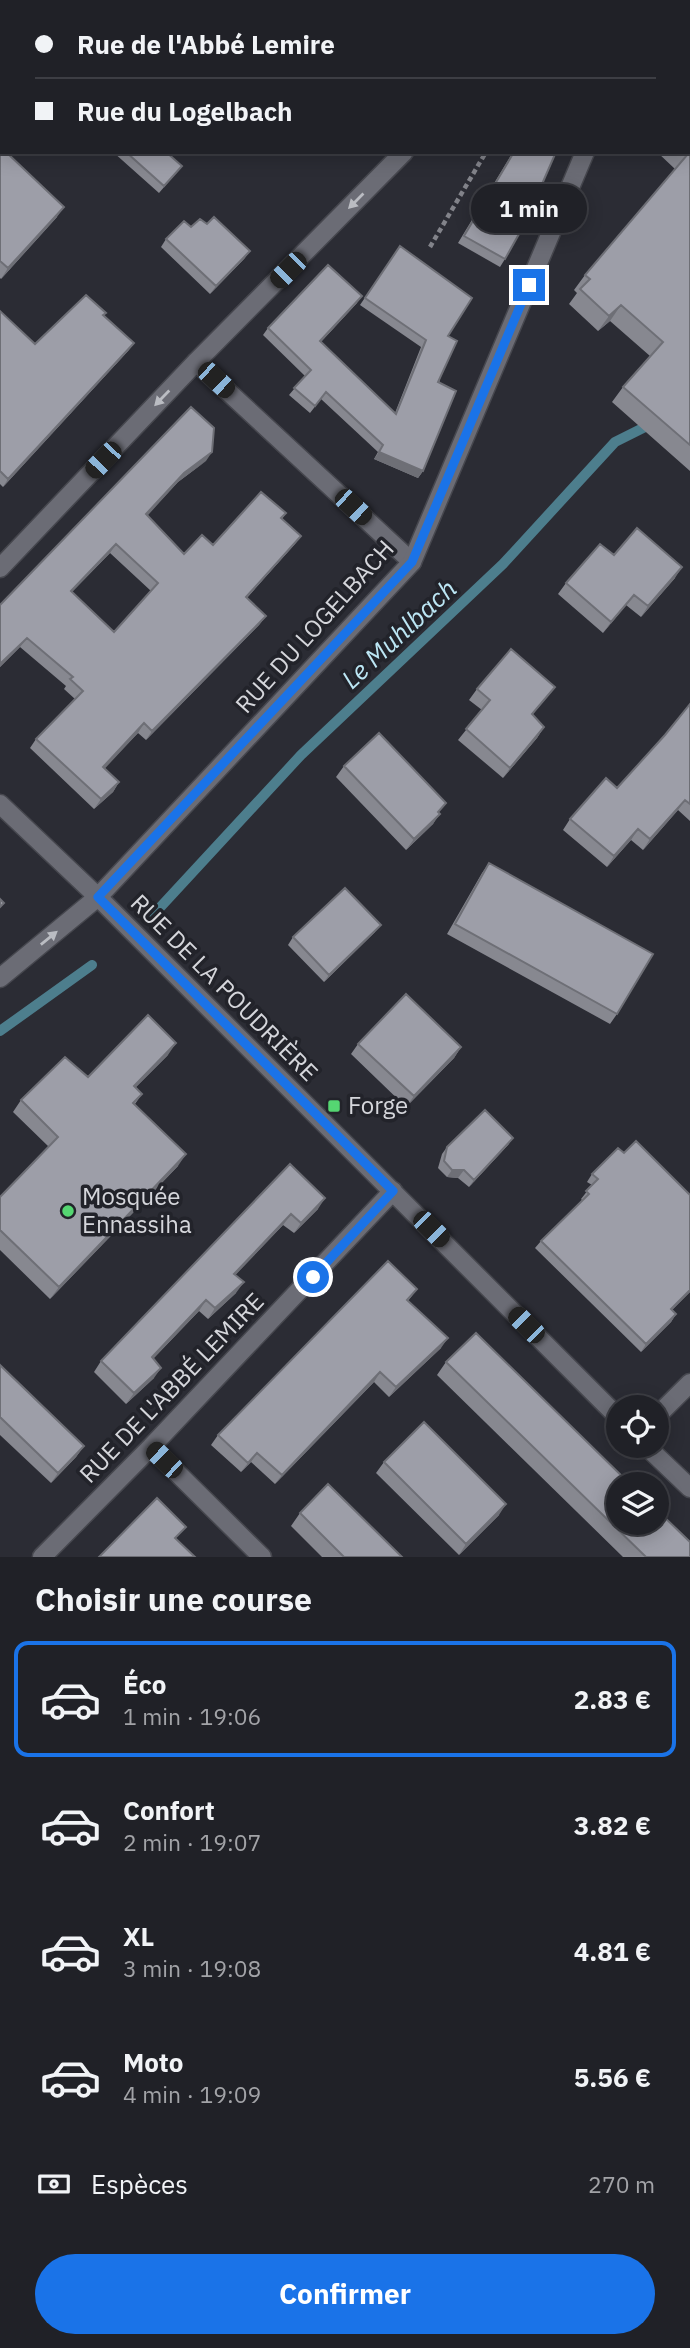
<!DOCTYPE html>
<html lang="fr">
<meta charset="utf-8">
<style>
:root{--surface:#202127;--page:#2d2e33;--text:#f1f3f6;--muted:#a2a3a7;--line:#3d3e44;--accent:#1a73e8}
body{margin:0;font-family:"IBM Plex Sans",sans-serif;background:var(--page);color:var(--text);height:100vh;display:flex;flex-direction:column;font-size:26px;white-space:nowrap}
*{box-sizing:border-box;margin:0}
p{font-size:23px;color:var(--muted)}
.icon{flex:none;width:38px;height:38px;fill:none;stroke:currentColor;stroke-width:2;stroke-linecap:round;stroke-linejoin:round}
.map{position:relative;height:1557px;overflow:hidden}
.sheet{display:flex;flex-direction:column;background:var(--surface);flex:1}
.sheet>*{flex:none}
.hud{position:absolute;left:0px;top:0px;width:691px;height:154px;box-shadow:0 4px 18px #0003,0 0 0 2px var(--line);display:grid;align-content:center;height:154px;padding:0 35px;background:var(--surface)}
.fabs{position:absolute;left:606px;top:1395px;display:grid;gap:14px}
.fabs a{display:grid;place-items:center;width:63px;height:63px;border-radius:50%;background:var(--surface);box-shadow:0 4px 18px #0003,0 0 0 2px var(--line);font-size:35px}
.end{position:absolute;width:32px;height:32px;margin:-16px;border:9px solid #1a73e8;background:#fff;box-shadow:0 0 0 4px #fff}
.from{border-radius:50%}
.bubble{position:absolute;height:49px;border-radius:24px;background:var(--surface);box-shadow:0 4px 18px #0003,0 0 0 2px var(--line);font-size:23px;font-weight:700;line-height:49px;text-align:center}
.car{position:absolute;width:21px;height:42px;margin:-21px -10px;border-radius:9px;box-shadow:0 0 5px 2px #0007;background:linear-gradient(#222 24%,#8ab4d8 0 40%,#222 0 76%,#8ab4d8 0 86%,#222 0)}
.hud b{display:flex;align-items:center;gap:24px;height:66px;font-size:26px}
.hud b+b{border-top:2px solid var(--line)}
.hud i{width:18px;height:18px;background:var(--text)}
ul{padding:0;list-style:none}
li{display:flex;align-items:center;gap:21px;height:116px;margin:0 14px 10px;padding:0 21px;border:4px solid transparent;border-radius:14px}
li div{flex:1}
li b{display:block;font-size:26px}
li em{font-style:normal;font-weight:700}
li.current{border-color:var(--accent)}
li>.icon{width:63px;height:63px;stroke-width:1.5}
h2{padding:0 35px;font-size:32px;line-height:84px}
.pay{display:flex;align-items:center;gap:18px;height:77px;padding:0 35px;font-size:26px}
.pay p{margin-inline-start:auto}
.action{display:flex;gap:14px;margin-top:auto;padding:14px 35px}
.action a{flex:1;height:80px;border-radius:42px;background:var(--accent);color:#fff;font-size:28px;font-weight:700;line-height:80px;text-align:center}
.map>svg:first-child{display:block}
</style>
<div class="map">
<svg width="690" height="1557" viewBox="0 0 690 1557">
<rect width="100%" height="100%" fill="#2b2c34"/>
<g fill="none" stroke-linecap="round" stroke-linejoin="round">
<path stroke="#4d7e8d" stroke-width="10" d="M154,914l147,-159 202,-191 112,-122 38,-19
M0,1031l92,-66"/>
<g stroke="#46474e" stroke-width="21">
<path id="street" d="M196,362l216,200
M656,1417l34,-34
M151,1447l111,110
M42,1557l109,-110 242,-256"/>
</g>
<g stroke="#46474e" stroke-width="21">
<path id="secondary" d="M552,2l2,-2
M652,2l1,-2
M0,568l196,-206 208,-210
M0,804l98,93 520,520
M0,978l98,-81 314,-335 173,-410
M646,1446l44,42"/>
</g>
<path stroke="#82838a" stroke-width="4.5" stroke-dasharray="5 3.5" stroke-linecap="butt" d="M430,247l56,-95"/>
<use href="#street" stroke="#6b6c75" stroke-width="18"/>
<use href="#secondary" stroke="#6b6c75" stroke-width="18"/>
</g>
<path fill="#878890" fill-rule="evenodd" d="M690,122v349l-78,-69 11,-15 27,-31 -40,-35 -12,10 -29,-27 8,-11 -3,-3 11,-15 90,-106 -18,-17h33z
M0,147l57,70 -56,62 -1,-1z
M113,152h53l16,14 -23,27z
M513,152h43l-51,107 -5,8 -42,-24z
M207,224l43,27 -6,8 -34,35 -49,-47 5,-8 25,-12z
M395,253l53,83 -25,135 -5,7 -44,-19 4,-7 -57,-53 -11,14 -21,-18 16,-19 -42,-41 5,-7 89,-25 -36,39 74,71 26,-66 -61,-42z
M0,311l35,33 71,-31 -2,3 30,27 -6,8 -125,136 -3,-3z
M206,461l-28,21 -31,33 37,39 29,-9 73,-32 -4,6 19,17 -7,9 -47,53 19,18 -7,9 -113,115 -8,-7 -34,35 15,14 -6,10 -19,17 -64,-61 6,-9 39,-40 -11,-10 2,-3 -46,-39 -20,20v-62zM110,553l41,38 -37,41 -42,-40z
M614,555l61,23 -34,39 -15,-12 -23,28 -45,-39 8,-11z
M477,689l70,8 -15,18 12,12 -7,11 -34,40 -45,-38 24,-30 -13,-10z
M690,704v117l-12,-11 -35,40 -12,-10 -24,27 -44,-37 7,-11 47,-31 48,-53z
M344,766l95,47 -6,11 -27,26 -70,-73z
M489,863l128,151 -7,10 -163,-90 35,-61z
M375,932l-51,50 -36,-37 5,-8z
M358,1044l103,3 -7,11 -48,49 -55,-53z
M168,1055l-33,33 7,6 -7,10 43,62 -128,133 -50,-49v-53l49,-50 -36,-35 8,-12 67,-23z
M513,1138l-5,7 -39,42 -11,-9 -11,-1 -9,-9 4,-14 5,-7z
M624,1153l66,42v97l-18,18 4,4 -5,8 -30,30 -106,-104 6,-7 41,-41 -1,-1 11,-14 -5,-3 5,-8z
M290,1164l28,45 -24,24 -11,-8 -48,50 1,18 -28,26 -9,-8 -46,48 1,19 -28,26 -32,-32 7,-11z
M417,1289l-9,12 33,47 -52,49 -15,-15 -99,102 -24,-22 -10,10 -30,-27 7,-10z
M446,1362l244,195h-67l-186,-182z
M0,1365l84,81 -8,11 -25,26 -51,-48z
M384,1462l115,53 -40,40 -83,-82z
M300,1513l102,44h-80l-31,-31z"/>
<path fill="#6e6f76" d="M64,207l-7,10 -56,62 7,-11z
M250,251l-6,8 -34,35 6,-8z
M362,296l-5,7 -42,45 5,-7z
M621,305l-11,16 -12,10 11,-15z
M134,343l-6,8 -125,136 5,-8z
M212,452l-6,9 -28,21 -38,42 6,-10 38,-41z
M379,452l44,19 -5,7 -44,-19z
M301,536l-7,9 -55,61 7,-9z
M116,544l-6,9 -46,47 7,-9z
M682,567l-7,11 -34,39 7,-11z
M634,595l-8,10 -23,28 8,-11z
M266,616l-7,9 -113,115 6,-9z
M27,638l-7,9 -20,20v-3z
M144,723l-6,10 -41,44 6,-10z
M544,727l-7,11 -34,40 7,-10z
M119,782l-6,10 -19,17 7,-10z
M685,800l-7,10 -35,40 7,-11z
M440,814l-7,10 -27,26 8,-11z
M638,829l-7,11 -24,27 7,-11z
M381,925l-6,7 -51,50 5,-7z
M176,1043l-8,12 -43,43 9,-12z
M461,1047l-7,11 -48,49 8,-11z
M513,1138l-5,7 -39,42 5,-7z
M186,1154l-8,12 -128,133 9,-12z
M452,1170h12l-6,8 -11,-1z
M325,1198l-7,11 -24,24 7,-10z
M291,1214l-8,11 -57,60 8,-11z
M244,1282l-8,11 -28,26 7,-11z
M690,1290v2l-24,24 5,-7z
M206,1300l-7,11 -55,57 8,-11z
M676,1314l-5,8 -30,30 5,-8z
M448,1338l-7,10 -52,49 7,-10z
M161,1368l-7,10 -28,26 8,-11z
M380,1372l-6,10 -99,102 7,-9z
M84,1446l-8,11 -25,26 7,-10z
M257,1453l-6,9 -10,10 7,-9z
M506,1504l-7,11 -40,40 7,-11z"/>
<path fill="#9d9ea8" stroke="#6e6f76" stroke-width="2" fill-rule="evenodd" d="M208,0h52l-1,2h-49z
M372,0h64l3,2h-68z
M690,122v323l-67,-58 40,-45 -42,-37 -12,11 -29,-27 10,-10 -5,-4 103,-121 -3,-2h5z
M0,147l2,1v4h4l58,55 -56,61 -8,-7z
M126,152h40l16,14 -18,20z
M514,152h42l-17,39 3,2 -37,66 -41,-23z
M214,217l36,34 -34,35 -50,-47 18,-18 7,6 9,-8 7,5z
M400,246l72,52 -24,38 9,5 -19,41 18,9 -33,80 -44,-19 4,-7 -57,-53 -11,14 -21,-18 17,-18 -43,-42 60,-63 34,31 -42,45 76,73 30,-74 -61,-42z
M86,295l20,18 -3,2 31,28 -126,136 -8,-8v-160l35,33z
M191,407l23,21 -2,24 -28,21 -38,41 38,40 18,-19 11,10 48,-53 25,21 -5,5 20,18 -55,61 20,19 -114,115 -8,-8 -41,44 16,15 -18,17 -65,-60 47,-48 -13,-12 3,-2 -46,-39 -27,26v-59zM116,544l42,39 -44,49 -43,-41z
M637,528l45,39 -34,39 -14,-11 -23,27 -45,-39 34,-39 14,11z
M511,649l44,38 -23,27 12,13 -34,41 -44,-39 24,-29 -13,-11z
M690,704v100l-5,-4 -35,39 -12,-10 -24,27 -44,-37 36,-41 11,10 48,-53z
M379,733l67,70 -8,9 2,2 -26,25 -70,-73z
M489,863l164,91 -36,60 -162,-90z
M345,888l36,37 -52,50 -36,-38z
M0,899l4,4 -4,4z
M406,994l55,53 -47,49 -56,-52z
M148,1015l28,28 -42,43 8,8 -9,9 53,51 -127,133 -59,-57v-33l58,-60 -37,-37 44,-43 23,20z
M485,1110l28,28 -39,42 -10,-10h-12l-8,-9 3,-14z
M636,1141l54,54v95l-19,19 5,5 -30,30 -105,-103 48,-47 -3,-3 12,-12 -6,-5 26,-26 6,5z
M290,1164l35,34 -24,25 -10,-9 -57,60 10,8 -29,26 -9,-8 -54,57 9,11 -27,25 -33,-32z
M388,1261l29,28 -10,11 41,38 -52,49 -16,-15 -98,103 -25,-22 -9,10 -30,-28z
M476,1333l154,151h-12v38h38v-13l34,33v15h-44l-200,-195z
M0,1365l84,81 -26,27 -58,-56z
M424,1422l82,82 -40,40 -82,-82z
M328,1484l74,73h-58l-44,-44z
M157,1498l29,29 -11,11 20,19h-96z"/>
<defs><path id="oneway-solid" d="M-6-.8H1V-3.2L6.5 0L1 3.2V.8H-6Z" transform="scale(1.75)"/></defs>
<g fill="#babcc2">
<use href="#oneway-solid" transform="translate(356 201) rotate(135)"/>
<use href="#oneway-solid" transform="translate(162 398) rotate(134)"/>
<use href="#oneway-solid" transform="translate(49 938) rotate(-39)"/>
</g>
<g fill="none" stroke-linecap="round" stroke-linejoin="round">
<path stroke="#1a73e8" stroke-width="9" d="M313,1277l80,-86 -295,-294 314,-335 117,-277"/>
</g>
<g fill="#55d672" stroke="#22232a" stroke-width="2.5">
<rect x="327" y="1099" width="14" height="14" rx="3.5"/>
<circle cx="68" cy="1211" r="7"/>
</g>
<g text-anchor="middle" stroke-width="7" stroke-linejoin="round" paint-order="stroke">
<g font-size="24" fill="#d5d6db" stroke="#22232a">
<text transform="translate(315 627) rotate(-48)" y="8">RUE DU LOGELBACH</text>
<text transform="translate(224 988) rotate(45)" y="8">RUE DE LA POUDRIÈRE</text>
<text transform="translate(172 1388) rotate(-46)" y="8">RUE DE L'ABBÉ LEMIRE</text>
</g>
<g font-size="24" fill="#d5d6db" stroke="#22232a" text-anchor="start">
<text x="348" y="1114">Forge</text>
<text x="82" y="1205">Mosquée<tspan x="82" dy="28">Ennassiha</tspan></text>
</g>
<g font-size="26" font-style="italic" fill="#bce6f4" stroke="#22232a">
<text transform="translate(399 634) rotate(-43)" y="9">Le Muhlbach</text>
</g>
</g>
</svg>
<div class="fabs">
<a><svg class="icon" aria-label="locate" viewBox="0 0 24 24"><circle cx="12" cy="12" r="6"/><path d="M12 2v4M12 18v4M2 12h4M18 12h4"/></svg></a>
<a><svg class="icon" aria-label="layers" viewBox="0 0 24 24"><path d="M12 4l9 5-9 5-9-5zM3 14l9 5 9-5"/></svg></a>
</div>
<i class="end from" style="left:313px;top:1277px"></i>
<i class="end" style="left:529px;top:285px"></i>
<div class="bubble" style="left:471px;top:184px;width:116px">1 min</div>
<i class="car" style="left:288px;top:270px;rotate:225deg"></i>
<i class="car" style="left:216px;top:380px;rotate:133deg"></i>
<i class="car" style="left:103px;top:460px;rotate:224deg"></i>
<i class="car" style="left:353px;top:507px;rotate:133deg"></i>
<i class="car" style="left:431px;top:1229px;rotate:135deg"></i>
<i class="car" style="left:526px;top:1325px;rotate:315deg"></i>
<i class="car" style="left:164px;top:1460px;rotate:314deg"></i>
<div class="hud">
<b><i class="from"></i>Rue de l'Abbé Lemire</b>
<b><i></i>Rue du Logelbach</b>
</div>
</div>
<section class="sheet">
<h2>Choisir une course</h2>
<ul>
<li class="current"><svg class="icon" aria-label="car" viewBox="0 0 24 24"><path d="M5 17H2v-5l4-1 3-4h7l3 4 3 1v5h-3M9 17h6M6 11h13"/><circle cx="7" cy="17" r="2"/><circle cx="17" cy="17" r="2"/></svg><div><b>Éco</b><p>1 min · 19:06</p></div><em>2.83 €</em></li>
<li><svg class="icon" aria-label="car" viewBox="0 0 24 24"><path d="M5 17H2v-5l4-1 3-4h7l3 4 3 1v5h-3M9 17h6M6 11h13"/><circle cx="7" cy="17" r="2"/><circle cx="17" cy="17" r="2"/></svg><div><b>Confort</b><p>2 min · 19:07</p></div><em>3.82 €</em></li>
<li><svg class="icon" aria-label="car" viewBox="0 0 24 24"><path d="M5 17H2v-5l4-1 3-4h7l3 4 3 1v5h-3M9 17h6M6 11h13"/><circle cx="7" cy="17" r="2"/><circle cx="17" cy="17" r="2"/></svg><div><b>XL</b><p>3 min · 19:08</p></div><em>4.81 €</em></li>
<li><svg class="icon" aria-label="car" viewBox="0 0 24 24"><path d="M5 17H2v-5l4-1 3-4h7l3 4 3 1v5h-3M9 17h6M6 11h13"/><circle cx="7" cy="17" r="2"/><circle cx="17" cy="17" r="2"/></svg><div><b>Moto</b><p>4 min · 19:09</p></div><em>5.56 €</em></li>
</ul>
<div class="pay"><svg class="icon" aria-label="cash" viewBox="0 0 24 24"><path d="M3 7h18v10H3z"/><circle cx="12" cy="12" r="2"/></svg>Espèces<p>270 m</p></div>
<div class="action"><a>Confirmer</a></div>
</section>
